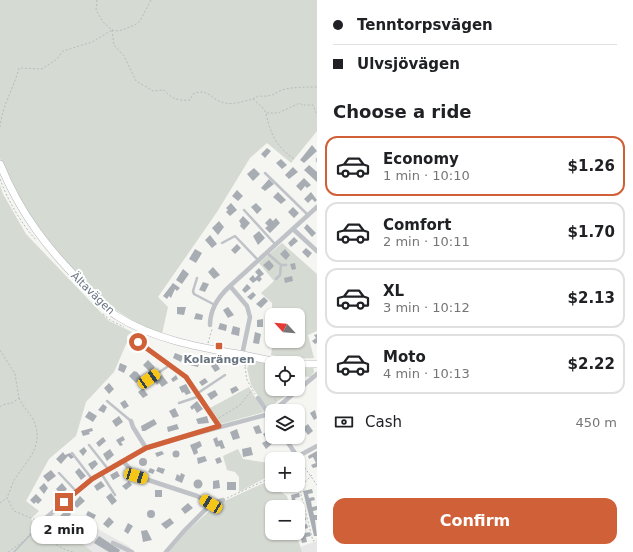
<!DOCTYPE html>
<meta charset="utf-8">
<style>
:root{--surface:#fff;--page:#f6f6f6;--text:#202124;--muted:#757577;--line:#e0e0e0;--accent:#d06038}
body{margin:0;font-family:"DejaVu Sans",sans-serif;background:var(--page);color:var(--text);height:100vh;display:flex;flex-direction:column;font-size:15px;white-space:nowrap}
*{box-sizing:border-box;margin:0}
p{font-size:13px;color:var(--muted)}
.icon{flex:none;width:22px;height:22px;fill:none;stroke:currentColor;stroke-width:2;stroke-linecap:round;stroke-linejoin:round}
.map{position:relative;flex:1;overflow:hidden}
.details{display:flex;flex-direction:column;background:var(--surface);width:316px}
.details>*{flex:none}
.hud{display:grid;align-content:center;height:88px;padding:0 16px;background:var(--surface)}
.needle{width:26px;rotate:296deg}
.tools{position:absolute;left:265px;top:308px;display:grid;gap:8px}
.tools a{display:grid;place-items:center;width:40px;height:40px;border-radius:8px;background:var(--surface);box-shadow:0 1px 3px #0004;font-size:20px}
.end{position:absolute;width:18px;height:18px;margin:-9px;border:5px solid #d06038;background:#fff;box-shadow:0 0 0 2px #fff}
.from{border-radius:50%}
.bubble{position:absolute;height:28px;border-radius:12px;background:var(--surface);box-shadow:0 1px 3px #0004;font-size:13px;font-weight:700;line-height:28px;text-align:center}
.car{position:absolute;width:12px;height:24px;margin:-12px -6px;border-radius:5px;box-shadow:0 0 3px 1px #0007;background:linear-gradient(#f5c518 24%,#345 0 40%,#f5c518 0 76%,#345 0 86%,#f5c518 0)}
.hud b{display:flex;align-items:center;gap:14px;height:38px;font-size:15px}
.hud b+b{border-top:1px solid var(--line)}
.hud i{width:10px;height:10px;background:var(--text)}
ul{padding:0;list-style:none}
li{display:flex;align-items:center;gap:12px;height:60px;margin:0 8px 6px;padding:0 8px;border:2px solid var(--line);border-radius:12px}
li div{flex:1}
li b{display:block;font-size:15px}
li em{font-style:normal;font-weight:700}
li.current{border-color:var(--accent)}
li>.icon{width:36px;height:36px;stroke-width:1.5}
h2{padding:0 16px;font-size:18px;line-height:48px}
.pay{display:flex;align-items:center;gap:10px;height:44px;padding:0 16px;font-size:15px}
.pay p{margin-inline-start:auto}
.action{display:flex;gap:8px;margin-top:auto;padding:8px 16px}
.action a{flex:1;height:46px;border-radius:12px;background:var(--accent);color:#fff;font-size:16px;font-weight:700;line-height:46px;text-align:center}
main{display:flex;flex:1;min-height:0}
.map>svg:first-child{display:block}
</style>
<main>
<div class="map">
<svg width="317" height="552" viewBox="0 0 317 552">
<rect width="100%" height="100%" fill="#f5f5f2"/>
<path fill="#e6e7e6" d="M96,528l34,19 -1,5h-36l-13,-10z
M317,541v11h-15l-2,-5z"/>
<path fill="#d5dad2" d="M0,0h317v131l-26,32 -24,-20 -17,15 -33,54 -59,85 10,10 -6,27 -24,-10 -31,-20 -42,-43 -35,-42 -17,-28 -13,-33z
M0,185l3,9 23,40 83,87 23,11 -5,4v6l-13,30 -28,30 -10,34 -27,23 -23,42 13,10 -8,8 9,9 10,-9 43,33h-93z
M282,243l35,31v57l-9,4 6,23 -20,1 -23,-4 2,-14h25v-26h-26v3v-15l-11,-10 13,-12 -15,-18z
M253,361l19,3v25h23l-28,20 -16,-24 -4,-17z
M298,366h15l1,6 -4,5 -12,-1z
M249,387l15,25 -43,12 -11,-16z
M238,449l5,10 26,4 3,3v8l-3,2 -30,16v-15l-4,-5 -8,-2 -4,-14z
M266,482l21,14 3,11h-18v26h24l6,19h-133l19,-22 28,-25z"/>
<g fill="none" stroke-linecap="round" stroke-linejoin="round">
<path stroke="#b8c1c6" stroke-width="1.5" d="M14,552l22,-23"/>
</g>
<path fill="#a7adb2" d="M312,145l5,6 -13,12 -4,-3z
M267,148l4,3 -6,7 -4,-4z
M281,159l6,6 -5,4 -6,-6z
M309,165l8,7v10l-13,-12z
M293,167l5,5 -9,7 -4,-4z
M254,168l6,6 -7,7 -6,-7z
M304,178l7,7 -4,3 -2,-2 -4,5 -5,-5z
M269,179l5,5 -9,7 -4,-3z
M237,190l6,6 -5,5 -6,-5z
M278,192l8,8 -5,4 -8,-7z
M311,192l6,8 -2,2 -3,-3 -4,4 -4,-4z
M231,203l6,7 -7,6 -4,-4 2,-2 -2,-2z
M256,203l6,6 -5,5 -6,-7z
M293,207l6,6 -5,5 -6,-6z
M243,216l7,7 -6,7 -4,-4 1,-2 -2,-3z
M270,218l3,3 3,-3 4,5 -10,10 -5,-5 3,-2 -3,-3z
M219,221l5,6 -6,8 -6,-7z
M307,224l9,9 -4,4 -8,-9z
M259,231l6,7 -7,7 -5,-9z
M210,235l7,9 -5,4 -7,-8z
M294,237l4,4 -7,6 -3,-4z
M237,244l4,4 -6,6 -4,-4z
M306,248l6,5 -4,5 -6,-6z
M195,249l7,4 -6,10 -7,-4z
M285,249l5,6 -4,5 -6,-6z
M269,260l5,6 -5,5 -6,-6z
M295,263l1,6 -4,1 -2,-6z
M213,267l7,8 -6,4 -6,-7z
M259,268l5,6 -4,3 2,2 -3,3 -2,-2 -4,3 -4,-4 4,-4 2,3 3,-3 -3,-3z
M183,269l6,5 -7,10 -6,-4z
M292,276l1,5 -8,2 -1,-5z
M203,282l6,2 -4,8 -6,-2z
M173,283l7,5 -3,3 -2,-2 -4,9 -2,-2 -2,3 -4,-3z
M247,284l4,4 -6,5 -3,-3z
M253,292l3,3 -5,5 -4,-3z
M264,297l4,4 -7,7 -5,-4z
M177,307h9l-2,8 -7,-1z
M228,307l6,8 -6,3 -5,-8z
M196,313l7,2 -1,5 -8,-1z
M263,319v8h-6v-7z
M220,323l7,2 -1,6 -8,-2z
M233,326l7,2 -1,8 -8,-2z
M255,332l6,2 -2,10 -6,-1z
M317,334v9l-2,1 -3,-3 4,-3 -2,-3z
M175,353l8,3 -2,6 -8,-4z
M189,357l11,4 -2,6 -12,-3z
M148,360l7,7 -5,5 -7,-7z
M216,362l4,7 -5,3 -4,-6z
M120,363l7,3 -3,7 -6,-3z
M134,371l3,1 5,6 -6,5 -7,-7z
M162,375l6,8 -6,4 -3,-4 -2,2 -3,-5z
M176,375l2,4 -5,3 -2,-3z
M205,378l3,4 -6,4 -3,-4z
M109,383l5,6 -5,5 -5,-6z
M186,384l5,9 -5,2 -2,-3 -2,1 -3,-6z
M236,386l3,4 -7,4 -2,-5z
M143,388l5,7 -5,3 -5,-6z
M215,390l3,5 -7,5 -4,-6z
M125,400l4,6 -5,3 -4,-6z
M197,401l6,8 -6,4 -3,-5 -2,2 -2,-3z
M103,404l4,3 -3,6 -6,-3z
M175,408l4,8 -6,2 -4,-7z
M315,410l2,8 -3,2 -4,-7z
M89,411l8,5 -4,6 -8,-5z
M119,416l4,6 -7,5 -4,-6z
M207,416l2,7 -11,1 -2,-5z
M154,419l3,5 -12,7h-3l-1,-5z
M177,424l2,5 -11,3 -1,-5z
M308,424l5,7 -5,4 -5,-7z
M259,425l3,8 -6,1 -3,-7z
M92,428l1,3 -4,1 1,2 -7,2 -2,-5z
M237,429l3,9 -7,2 -3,-8z
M269,430l3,5 -6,4 -3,-5z
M298,435l3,5 -5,3 -5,-6h7z
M123,436l2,4 -4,2 2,3 -3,1 -4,-6z
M103,437l3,4 -7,6 -3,-4z
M217,437l1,4 4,-1 3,8 -4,1 -1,-3 -4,1 -3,-8z
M270,439l3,4 -7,6 -4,-6z
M200,441l2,5 -5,3 1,4 -4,2 -4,-10z
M84,447l3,4 -4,5 -4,-5z
M251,447l2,8 -10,2 -1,-8z
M110,449l4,6 -7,6 -4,-7z
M172.5 454a3.5 3.5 0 1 1 7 0a3.5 3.5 0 1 1-7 0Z
M162,451l2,3 -7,3 -2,-4z
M317,451v16l-4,1 -2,-3 5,-2 -3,-6 -4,2 -1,-3z
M63,452l2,3 5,-2 4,4 -3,2 -3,-3 -7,8 -5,-5z
M205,456l2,5 -9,3 -1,-6z
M220,457l2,5 -5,2 -2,-5z
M139 462a4 4 0 1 1 8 0a4 4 0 1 1-8 0Z
M95,460l3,4 -6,6 -4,-6z
M158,467l7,2 -2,5 -7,-3z
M79,468l7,8 -5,4 -6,-8z
M150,468l5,2 -2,4 -5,-2z
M298,468l7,4 -3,2 3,4 -3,3 -4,-4z
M51,470l5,6 -8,6 -5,-6z
M117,471l3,5 -7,4 -3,-5z
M181,473l4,2 -3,8 -7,-3 2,-6 3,2z
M193.5 484a4.5 4.5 0 1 1 9 0a4.5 4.5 0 1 1-9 0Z
M219,480l1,8 -7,1v-8z
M101,481l4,5 -8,5 -3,-5z
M129,481l3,4 -6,5 -4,-4z
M227,482h9v8h-9z
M44,483l4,5 -4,6 -5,-6z
M62,483l5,6 -6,6 -5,-6z
M277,485l11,2v3l-11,-3z
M312,489l1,4 -5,1 1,4 5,-1 1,3 -4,1 1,6 5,-1v4l-4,1 1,4h3v5h-2l2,16h-3l-11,-45z
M155,490h7v7h-7z
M111,493l6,8 -5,4 -6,-8z
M299,493l1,4 -5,1 1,4 5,-1 1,3 -9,3 -2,-12z
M36,494l6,6 -4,4 -2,-2 -2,2 -4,-4z
M80,496l5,5 -8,7 -4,-4z
M188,503l5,5 -8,6 -4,-5z
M303,508l1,4 -4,1 1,5 4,-2 1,4 -4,1 1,4 4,-1 1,4 -4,1 1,4 5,-1 1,4 -5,1 1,5 -5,1 -4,-17v-16z
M67,509l4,5 -6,8 -5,-6z
M147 514a4 4 0 1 1 8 0a4 4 0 1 1-8 0Z
M88,511l8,4 -2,4 -8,-4z
M109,517l5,5 -6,6 -5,-4z
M170,518l4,5 -8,6 -5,-5z
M90,519l3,3 -5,5 -3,-3z
M78,523h4l3,5 -9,5 -3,-6z
M128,523l5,3 -5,8 -4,-3z
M147,530l5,10 -9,2 -2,-11z
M99,536l21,14 -1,2h-10l-15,-9z"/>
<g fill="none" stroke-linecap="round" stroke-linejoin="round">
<g stroke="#b2b6ba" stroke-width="8">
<path id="secondary" d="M0,164c20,49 48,86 86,123 10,10 19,22 31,29 36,23 80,31 121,38 16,3 31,7 48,9
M298,364h19"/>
</g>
<path stroke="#b9bbbe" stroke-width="1" stroke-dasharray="2 2" stroke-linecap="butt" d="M97,0l-1,10 7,12 9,8 7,1 16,-6 5,-4 11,-21
M112,30l2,15 10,11 12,25 17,10 11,-1c8,9 14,11 26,10l3,-6c16,-7 17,6 32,9 9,2 19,-2 28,-4l10,9 3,5h12l22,-10 2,2h11l4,10
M253,99l5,-3c18,1 14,-3 27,-7 11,-2 21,-2 32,-2
M266,114c5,21 10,32 28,45
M0,127c2,-21 14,-39 19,-59l23,1 15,-10 6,-8 29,-9 20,-12
M0,179c8,22 21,44 36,61
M103,314l7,6 14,7
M208,343l4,-14
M0,350l15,24 4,24 -7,5 -10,2 -2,2
M234,359l12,7 6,-3
M245,367l2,13 8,14
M19,398c4,10 13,16 16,26 8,23 -8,37 -19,53 -4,6 -6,14 -9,21l7,13 22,9
M275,399l1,4
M219,418l21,-13 12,-15
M300,461l17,24
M312,475l-11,11 -1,5 13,50 4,-1
M289,485l4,4 7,2
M227,498l39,-18
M0,503l7,-5
M41,527c2,11 21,23 32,25
M8,552l16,-11 13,-15"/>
<path stroke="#bfc2c6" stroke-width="2.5" d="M317,159v2
M265,173l43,42
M244,210l31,34
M222,243l13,-7 23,24
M267,253l14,12h5
M197,278l-4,13 1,3 21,11
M276,279l4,-4 1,-10
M149,379l21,-14
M198,393l27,-18
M107,401l24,20
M179,403l21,-7
M89,445l19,24
M72,453l20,26
M59,473l17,18
M101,473l14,22
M50,516l22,18"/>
<path stroke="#bfc2c6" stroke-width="4.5" d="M293,229l24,22
M210,325c0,-16 9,-29 20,-39
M132,338l54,39 33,49
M242,355l8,-38 -3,-11 -17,-20 87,-79
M258,398l14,21
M273,411l44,-37
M131,421l2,6 13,21
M284,437l13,19
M293,459l24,-13
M123,461l13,15 61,20 14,8 -26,26 -19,22
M270,478l2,-2
M211,504l12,-4
M40,523l52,-44 54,-31 33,-10 90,-24 3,-2
M113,543l19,9"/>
<use href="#secondary" stroke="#fff" stroke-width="7"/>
</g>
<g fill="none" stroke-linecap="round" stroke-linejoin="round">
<path stroke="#d06038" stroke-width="5" d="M64,502l28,-23 54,-31 73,-22 -33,-49 -48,-35"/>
</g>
<rect fill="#d06038" stroke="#fff" stroke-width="1.5" x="215" y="342" width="8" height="8" rx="2"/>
<g text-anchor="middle" stroke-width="4" stroke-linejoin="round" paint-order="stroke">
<g font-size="11" fill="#687480" stroke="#fff">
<text transform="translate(93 293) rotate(44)" y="4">Ältavägen</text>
</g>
<g font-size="11" font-weight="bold" fill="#687480" stroke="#fff">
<text x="219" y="363">Kolarängen</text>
</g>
</g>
</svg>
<div class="tools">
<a><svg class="needle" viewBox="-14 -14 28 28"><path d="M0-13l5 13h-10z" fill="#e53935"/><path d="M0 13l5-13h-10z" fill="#757577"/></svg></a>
<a><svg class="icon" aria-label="locate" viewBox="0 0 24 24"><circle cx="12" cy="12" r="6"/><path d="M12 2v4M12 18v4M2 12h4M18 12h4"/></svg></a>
<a><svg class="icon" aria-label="layers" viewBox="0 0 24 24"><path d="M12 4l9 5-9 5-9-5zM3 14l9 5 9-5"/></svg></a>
<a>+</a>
<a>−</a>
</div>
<i class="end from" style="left:138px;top:342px"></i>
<i class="end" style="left:64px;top:502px"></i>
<div class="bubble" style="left:31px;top:516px;width:66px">2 min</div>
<i class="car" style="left:149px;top:379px;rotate:56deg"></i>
<i class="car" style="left:136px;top:476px;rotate:107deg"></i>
<i class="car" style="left:211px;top:504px;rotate:301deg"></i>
</div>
<section class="details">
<div class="hud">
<b><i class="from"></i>Tenntorpsvägen</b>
<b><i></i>Ulvsjövägen</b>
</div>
<h2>Choose a ride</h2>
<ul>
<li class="current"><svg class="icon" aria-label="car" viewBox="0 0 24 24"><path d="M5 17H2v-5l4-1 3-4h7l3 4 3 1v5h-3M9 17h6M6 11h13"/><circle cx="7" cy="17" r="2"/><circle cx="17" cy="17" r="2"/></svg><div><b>Economy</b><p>1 min · 10:10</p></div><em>$1.26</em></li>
<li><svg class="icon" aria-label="car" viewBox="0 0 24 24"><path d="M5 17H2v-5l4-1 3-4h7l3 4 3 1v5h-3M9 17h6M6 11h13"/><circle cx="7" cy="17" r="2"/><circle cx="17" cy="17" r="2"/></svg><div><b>Comfort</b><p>2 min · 10:11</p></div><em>$1.70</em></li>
<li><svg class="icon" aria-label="car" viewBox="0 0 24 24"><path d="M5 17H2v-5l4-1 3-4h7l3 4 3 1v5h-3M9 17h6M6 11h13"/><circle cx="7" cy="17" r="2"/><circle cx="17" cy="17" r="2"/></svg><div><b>XL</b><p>3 min · 10:12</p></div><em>$2.13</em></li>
<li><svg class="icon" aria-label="car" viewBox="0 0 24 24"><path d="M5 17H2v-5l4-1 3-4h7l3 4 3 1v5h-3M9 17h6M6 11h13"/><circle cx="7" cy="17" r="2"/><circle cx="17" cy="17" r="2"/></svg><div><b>Moto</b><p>4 min · 10:13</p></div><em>$2.22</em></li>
</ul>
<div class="pay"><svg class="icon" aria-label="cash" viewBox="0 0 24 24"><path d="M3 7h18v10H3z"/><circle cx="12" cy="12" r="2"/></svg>Cash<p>450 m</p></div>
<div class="action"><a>Confirm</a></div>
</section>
</main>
